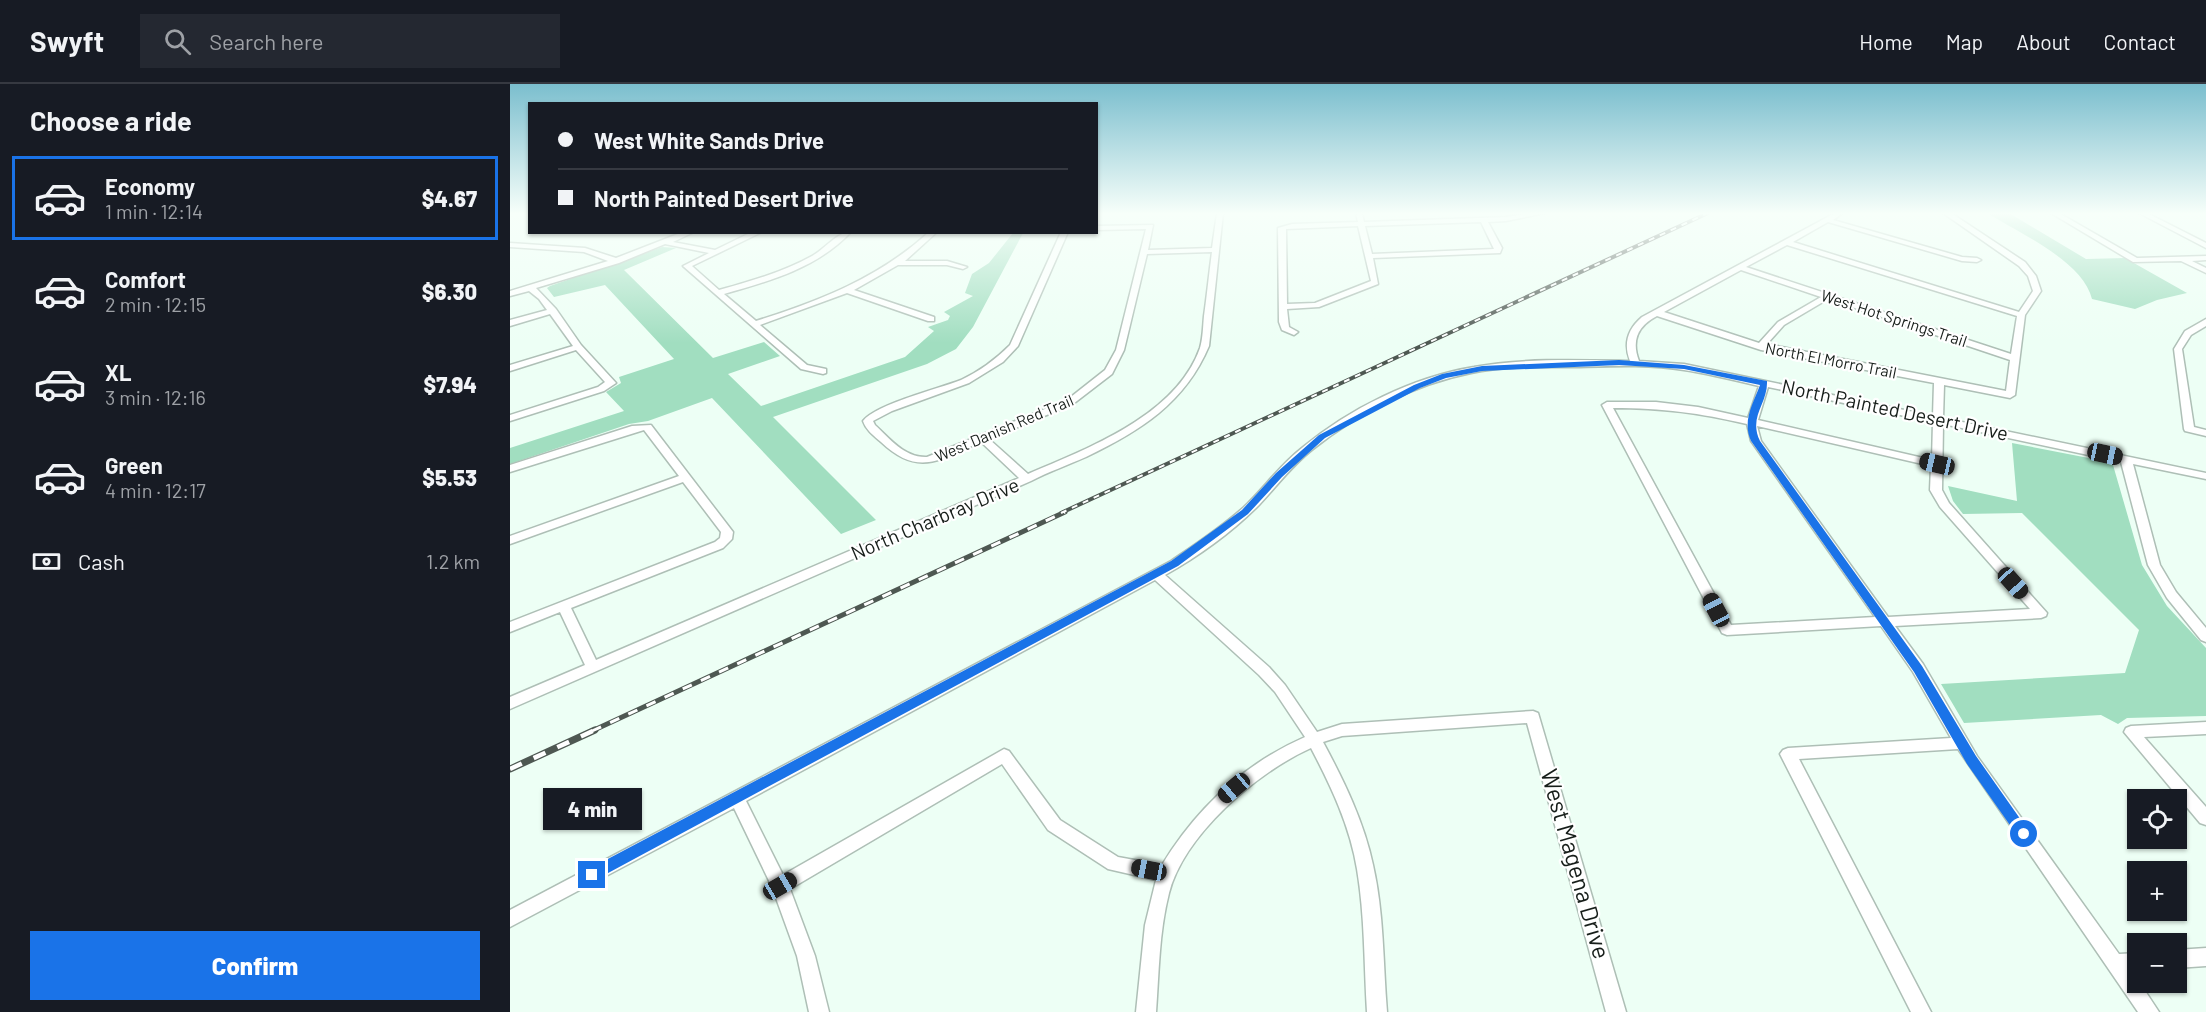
<!DOCTYPE html>
<meta charset="utf-8">
<style>
:root{--surface:#171b24;--page:#242831;--text:#f1f3f6;--muted:#9ea1a6;--line:#363941;--accent:#1a73e8}
body{margin:0;font-family:Barlow,sans-serif;background:var(--page);color:var(--text);height:100vh;display:flex;flex-direction:column;font-size:22px;white-space:nowrap}
*{box-sizing:border-box;margin:0}
p{font-size:20px;color:var(--muted)}
.icon{flex:none;width:33px;height:33px;fill:none;stroke:currentColor;stroke-width:2;stroke-linecap:round;stroke-linejoin:round}
.map{position:relative;flex:1;overflow:hidden}
.details{display:flex;flex-direction:column;background:var(--surface);width:510px}
.details>*{flex:none}
.hud{position:absolute;left:18px;top:18px;width:570px;height:132px;border-radius:0px;box-shadow:0 2px 4px #0004;display:grid;align-content:center;height:132px;padding:0 30px;background:var(--surface)}
.controls{position:absolute;left:1617px;top:705px;display:grid;gap:12px}
.controls a{display:grid;place-items:center;width:60px;height:60px;border-radius:0px;background:var(--surface);box-shadow:0 2px 4px #0004;font-size:30px}
.end{position:absolute;width:27px;height:27px;margin:-14px;border:8px solid #1a73e8;background:#fff;box-shadow:0 0 0 3px #fff}
.from{border-radius:50%}
.bubble{position:absolute;height:42px;border-radius:0px;background:var(--surface);box-shadow:0 2px 4px #0004;font-size:20px;font-weight:800;line-height:42px;text-align:center}
.car{position:absolute;width:18px;height:36px;margin:-18px -9px;border-radius:8px;box-shadow:0 0 4px 2px #0007;background:linear-gradient(#222 24%,#8ab4d8 0 40%,#222 0 76%,#8ab4d8 0 86%,#222 0)}
.hud b{display:flex;align-items:center;gap:21px;height:57px;font-size:22px}
.hud b+b{border-top:2px solid var(--line)}
.hud i{width:15px;height:15px;background:var(--text)}
ul{padding:0;list-style:none}
li{display:flex;align-items:center;gap:18px;height:84px;margin:0 12px 9px;padding:0 18px;border:3px solid transparent;border-radius:0px}
li div{flex:1}
li b{display:block;font-size:22px}
li em{font-style:normal;font-weight:800}
li.active{border-color:var(--accent)}
li>.icon{width:54px;height:54px;stroke-width:1.5}
h2{padding:0 30px;font-size:27px;line-height:72px}
.pay{display:flex;align-items:center;gap:15px;height:66px;padding:0 30px;font-size:22px}
.pay p{margin-inline-start:auto}
.button{display:flex;gap:12px;margin-top:auto;padding:12px 30px}
.button a{flex:1;height:69px;border-radius:0px;background:var(--accent);color:#fff;font-size:24px;font-weight:800;line-height:69px;text-align:center}
header{display:flex;align-items:center;gap:36px;box-sizing:border-box;height:84px;padding:0 30px;background:var(--surface);border-bottom:2px solid var(--line)}
header strong{font-size:28px}
nav{display:flex;gap:33px;margin-inline-start:auto;font-size:21px}
.search{width:420px;height:54px;background:var(--page);display:flex;align-items:center;gap:15px;box-sizing:border-box;padding:0 21px;border-radius:0px;color:var(--muted);font-size:22px}
main{display:flex;flex:1;min-height:0}
.map>svg:first-child{display:block}
</style>
<header>
<strong>Swyft</strong>
<div class="search"><svg class="icon" aria-label="search" viewBox="0 0 24 24"><circle cx="10" cy="10" r="6"/><path d="M15 15l6 6"/></svg>Search here</div>
<nav><a>Home</a><a>Map</a><a>About</a><a>Contact</a></nav>
</header>
<main>
<section class="details">
<h2>Choose a ride</h2>
<ul>
<li class="active"><svg class="icon" aria-label="car" viewBox="0 0 24 24"><path d="M5 17H2v-5l4-1 3-4h7l3 4 3 1v5h-3M9 17h6M6 11h13"/><circle cx="7" cy="17" r="2"/><circle cx="17" cy="17" r="2"/></svg><div><b>Economy</b><p>1 min · 12:14</p></div><em>$4.67</em></li>
<li><svg class="icon" aria-label="car" viewBox="0 0 24 24"><path d="M5 17H2v-5l4-1 3-4h7l3 4 3 1v5h-3M9 17h6M6 11h13"/><circle cx="7" cy="17" r="2"/><circle cx="17" cy="17" r="2"/></svg><div><b>Comfort</b><p>2 min · 12:15</p></div><em>$6.30</em></li>
<li><svg class="icon" aria-label="car" viewBox="0 0 24 24"><path d="M5 17H2v-5l4-1 3-4h7l3 4 3 1v5h-3M9 17h6M6 11h13"/><circle cx="7" cy="17" r="2"/><circle cx="17" cy="17" r="2"/></svg><div><b>XL</b><p>3 min · 12:16</p></div><em>$7.94</em></li>
<li><svg class="icon" aria-label="car" viewBox="0 0 24 24"><path d="M5 17H2v-5l4-1 3-4h7l3 4 3 1v5h-3M9 17h6M6 11h13"/><circle cx="7" cy="17" r="2"/><circle cx="17" cy="17" r="2"/></svg><div><b>Green</b><p>4 min · 12:17</p></div><em>$5.53</em></li>
</ul>
<div class="pay"><svg class="icon" aria-label="cash" viewBox="0 0 24 24"><path d="M3 7h18v10H3z"/><circle cx="12" cy="12" r="2"/></svg>Cash<p>1.2 km</p></div>
<div class="button"><a>Confirm</a></div>
</section>
<div class="map">
<svg width="1696" height="928" viewBox="0 0 1696 928">
<rect width="100%" height="100%" fill="#edfff5"/>
<path fill="#a1dec0" d="M1477,129h22l77,46 39,-1 62,35 -30,7 -22,9 -43,-10c-9,-38 -73,-66 -105,-86z
M503,149h10l-50,94 -17,22 -29,15 -154,53 103,103 -35,14 -129,-136 -64,23 -19,3 -119,40v-16l114,-37 -18,-19 15,-9 -2,-6 55,-18 -69,-74 -51,12 -7,-9 3,-2 112,-39 14,1 -52,22 89,88 51,-16 16,14 -52,18 33,32 144,-49 29,-26 -6,-4 20,-7 2,-4 -6,-4 29,-16 -8,-3 7,-19 17,-11z
M1502,359l92,18 9,4 29,100 25,41 39,42v68l-79,2 -9,6 -17,-9 -137,8 -23,-39 184,-11 14,-43 -117,-117 -59,1 -10,-13 -5,-15 69,15z"/>
<g fill="none" stroke-linecap="round" stroke-linejoin="round">
<g stroke="#aebfb6" stroke-width="3">
<path id="minor" d="M707,129h6l-14,133c-24,57 -69,85 -123,111 -18,8 -38,15 -55,24l-521,228v-12l75,-32 -25,-53 -50,20v-10l205,-80 5,-4 1,-6 -38,-50 -173,62v-8l169,-60 -35,-46 -134,42v-7l122,-39 19,-1 82,107 -1,7 -9,9 -152,60 25,52 423,-182 -38,-36c-41,17 -62,36 -100,0 -7,-6 -15,-12 -18,-21 13,-17 75,-32 98,-41 19,-9 34,-20 49,-35l51,-113h7l-50,114 -15,16 -34,21 -77,28 -19,10 2,4c15,14 30,33 52,32l140,-57 38,-30 11,-20 30,-121 -50,1v-4l57,-1 -5,25 64,-2zM702,168c-3,22 -5,43 -8,64 -1,10 -1,22 -4,32 -24,68 -112,100 -172,126l-39,-35 84,-35 39,-30 12,-24 23,-96z
M846,129h6l2,9 142,-5 24,-4h15l-39,8 -18,1 14,26 -2,5 -127,5 5,26 -59,23 -32,2 2,18 9,5 -4,3 -12,-5 -3,-8 -1,-94 14,-4 66,-2zM971,138l13,27 -122,5 -7,-28zM848,142l13,55 -56,22 -28,1 -1,-75z
M1325,129h8l-10,7 129,37 15,1 4,2 -4,2 -15,-1 -134,-39 -35,20 226,70 14,-21 -5,-15 -9,-10 -76,-53h8l74,49 11,14 5,15 -16,24 -10,80 -5,3 -66,-13 -1,33 263,55v6l-73,-15 27,101 16,27 30,36v14l-5,-2 -34,-42 -19,-33 -27,-103 -178,-38 -1,66 7,13 98,110 -1,3 -5,2 -146,8 28,38 54,92 142,198 19,-1v18h-6l27,41h-21l-180,-263 -159,10 132,253h-20l-131,-258 3,-4 5,-2 163,-10 -38,-66 -32,-46 -154,9 -5,-2 -120,-228 5,-3h49l42,5 50,11 11,-32c-25,-6 -50,-12 -75,-16 -36,-6 -73,-4 -109,-3 -35,0 -70,-1 -104,6 -56,11 -114,41 -158,76 -21,16 -36,37 -54,56 -27,27 -60,51 -94,70l104,92 16,18 32,47 25,-8 191,-13 5,2 88,299h-20l-79,-289 -185,13 -19,6c21,39 41,80 50,123 11,48 10,99 14,147h-20c-3,-48 -2,-96 -10,-143 -7,-43 -26,-83 -46,-121 -54,24 -127,87 -142,145 -10,39 -10,79 -13,119h-20l9,-87 11,-45 -48,-11 -60,-39 -46,-66 -212,125 25,67 14,56h-20l-12,-56 -25,-69 -38,-79 -224,119v-17l661,-349c25,-17 51,-34 73,-54 20,-19 36,-42 58,-59 47,-39 111,-71 172,-81 48,-9 107,-7 156,-6 -7,-18 -2,-32 12,-44zM1277,161l230,71 -6,38 -265,-87zM1231,186l80,27 -43,25 -19,21 -95,-31zM1318,215l182,61 -4,31 -239,-47 17,-19zM1147,232l104,34 173,33 -1,33 -249,-52 -45,-3c-8,-21 -1,-35 18,-45zM1258,303l165,35 -1,38 -174,-40zM1103,324c50,0 86,5 134,16l4,17 124,176 -144,8zM1247,342l174,40 -1,24 10,17 90,102 -142,8 -127,-176zM645,496l104,95 16,17 30,45c-61,27 -109,72 -143,128l-44,-8 -58,-37 -51,-69 -5,-2 -221,126 -37,-74z
M1541,129h8l78,45 69,-2v4l-14,1 14,7v5l-25,-12 -48,1z
M1629,129h8l59,30v5z
M173,148h11l-21,10 42,8 37,-18h10l-70,34 27,24c32,-9 64,-18 93,-34 13,-7 25,-24 39,-24 -34,36 -81,49 -127,62l32,27c63,-20 123,-43 173,-89h8l-32,29h42l20,6 -4,2 -16,-4h-49l-44,25 80,27v4h-6l-81,-28 -87,32 47,40 19,4v4l-3,1 -22,-5 -118,-103 26,-13 -44,-9 -46,19 -83,25 20,21 25,36 35,38 -12,8 -94,30v-6l88,-28 7,-5 -29,-32 -66,21v-6l63,-19 -23,-32 -40,12v-6l37,-10 -8,-11 -10,-8 -19,5v-5l98,-30 -24,-9 -74,-5v-4l75,5 31,10z
M1696,235v7l-15,9 -9,14 12,78 12,3v6l-21,-5 -1,-2 -10,-80 11,-18z
M1696,638v12l-62,3 62,70v18l-6,-2 -76,-91 2,-4 5,-2z
M1696,864v18l-30,2v-18z"/>
</g>
<use href="#minor" fill="#fff" fill-rule="evenodd"/>
<g stroke="#4e5852" stroke-width="4">
<path id="rail-far2" d="M551,429l647,-300"/>
</g>
<g stroke="#4e5852" stroke-width="5">
<path id="rail-far1" d="M82,647l473,-219"/>
</g>
<g stroke="#4e5852" stroke-width="7">
<path id="rail" d="M0,685l85,-39"/>
</g>
<use href="#rail-far2" stroke="#fff" stroke-width="2" stroke-dasharray="6" stroke-linecap="butt"/>
<use href="#rail-far1" stroke="#fff" stroke-width="3" stroke-dasharray="10" stroke-linecap="butt"/>
<use href="#rail" stroke="#fff" stroke-width="4.5" stroke-dasharray="13" stroke-linecap="butt"/>
</g>
<linearGradient id="sky" x2="0" y2="1"><stop stop-color="#7bbece"/><stop offset="0.5" stop-color="#f7fffa"/><stop offset="1" stop-color="#f7fffa" stop-opacity="0"/></linearGradient>
<rect width="1696" height="259" fill="url(#sky)"/>
<path fill="#1a73e8" d="M1109,276l65,5 83,16c1,23 -19,35 -7,60l162,225 54,90 52,74 2,4 -2,4h-9l-52,-74 -53,-92 -163,-231c-9,-20 2,-37 9,-56l-76,-16 -65,-4 -137,6 -36,7 -26,10 -95,50 -43,39 -34,37 -70,52 -581,313 -5,2 -5,-2 -2,-4 2,-5 584,-309 71,-51 34,-37 43,-38 95,-50 28,-11 40,-8z"/>
<g text-anchor="middle" stroke-width="4.5" stroke-linejoin="round" paint-order="stroke">
<g font-size="16" fill="#171e1a" stroke="#fff">
<text transform="translate(1384 234) rotate(18)" y="6">West Hot Springs Trail</text>
<text transform="translate(1321 276) rotate(11)" y="6">North El Morro Trail</text>
<text transform="translate(494 344) rotate(-23)" y="6">West Danish Red Trail</text>
</g>
<g font-size="20" fill="#171e1a" stroke="#fff">
<text transform="translate(1385 326) rotate(12)" y="7">North Painted Desert Drive</text>
<text transform="translate(425 435) rotate(-23)" y="7">North Charbray Drive</text>
</g>
<g font-size="24" fill="#171e1a" stroke="#fff">
<text transform="translate(1065 780) rotate(74)" y="8">West Magena Drive</text>
</g>
</g>
</svg>
<div class="controls">
<a><svg class="icon" aria-label="locate" viewBox="0 0 24 24"><circle cx="12" cy="12" r="6"/><path d="M12 2v4M12 18v4M2 12h4M18 12h4"/></svg></a>
<a>+</a>
<a>−</a>
</div>
<i class="end from" style="left:1514px;top:750px"></i>
<i class="end" style="left:82px;top:791px"></i>
<div class="bubble" style="left:33px;top:704px;width:99px">4 min</div>
<i class="car" style="left:1595px;top:370px;rotate:102deg"></i>
<i class="car" style="left:1427px;top:380px;rotate:283deg"></i>
<i class="car" style="left:1503px;top:499px;rotate:138deg"></i>
<i class="car" style="left:1206px;top:526px;rotate:332deg"></i>
<i class="car" style="left:724px;top:704px;rotate:230deg"></i>
<i class="car" style="left:639px;top:786px;rotate:281deg"></i>
<i class="car" style="left:270px;top:802px;rotate:60deg"></i>
<div class="hud">
<b><i class="from"></i>West White Sands Drive</b>
<b><i></i>North Painted Desert Drive</b>
</div>
</div>
</main>
